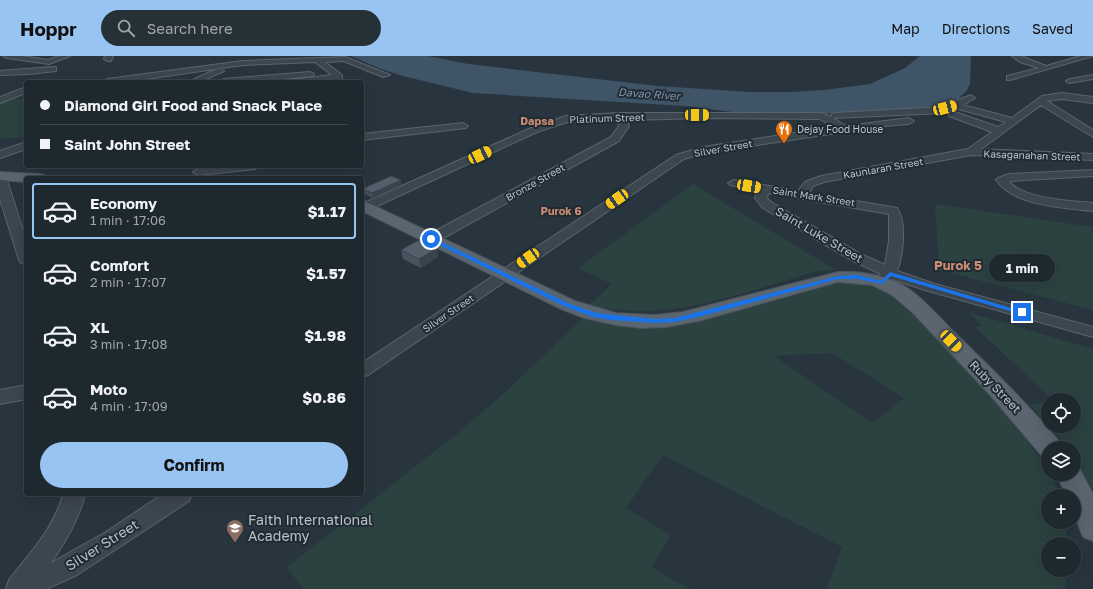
<!DOCTYPE html>
<meta charset="utf-8">
<style>
:root{--surface:#1e282f;--page:#263037;--text:#f1f3f6;--muted:#a1a6aa;--line:#3c444b;--accent:#97c4f0}
body{margin:0;font-family:"Golos Text",sans-serif;background:var(--page);color:var(--text);height:100vh;display:flex;flex-direction:column;font-size:15px;white-space:nowrap}
*{box-sizing:border-box;margin:0}
p{font-size:13px;color:var(--muted)}
.icon{flex:none;width:22px;height:22px;fill:none;stroke:currentColor;stroke-width:2;stroke-linecap:round;stroke-linejoin:round}
.map{position:relative;flex:1;overflow:hidden}
.drawer{position:absolute;left:24px;top:120px;width:340px;height:320px;display:flex;flex-direction:column;background:var(--surface);border-radius:4px;box-shadow:0 4px 16px #0002,0 0 0 1px var(--line)}
.drawer>*{flex:none}
.guide{position:absolute;left:24px;top:24px;width:340px;height:88px;border-radius:4px;box-shadow:0 4px 16px #0002,0 0 0 1px var(--line);display:grid;align-content:center;height:88px;padding:0 16px;background:var(--surface)}
.fabs{position:absolute;left:1041px;top:337px;display:grid;gap:8px}
.fabs a{display:grid;place-items:center;width:40px;height:40px;border-radius:50%;background:var(--surface);box-shadow:0 4px 16px #0002,0 0 0 1px var(--line);font-size:20px}
.end{position:absolute;width:18px;height:18px;margin:-9px;border:5px solid #1a73e8;background:#fff;box-shadow:0 0 0 2px #fff}
.from{border-radius:50%}
.bubble{position:absolute;height:28px;border-radius:14px;background:var(--surface);box-shadow:0 4px 16px #0002,0 0 0 1px var(--line);font-size:13px;font-weight:700;line-height:28px;text-align:center}
.car{position:absolute;width:12px;height:24px;margin:-12px -6px;border-radius:5px;box-shadow:0 0 3px 1px #0007;background:linear-gradient(#f5c518 24%,#345 0 40%,#f5c518 0 76%,#345 0 86%,#f5c518 0)}
.guide b{display:flex;align-items:center;gap:14px;height:38px;font-size:15px}
.guide b+b{border-top:1px solid var(--line)}
.guide i{width:10px;height:10px;background:var(--text)}
ul{padding:7px 0 0;list-style:none}
li{display:flex;align-items:center;gap:12px;height:56px;margin:0 8px 6px;padding:0 8px;border:2px solid transparent;border-radius:4px}
li div{flex:1}
li b{display:block;font-size:15px}
li em{font-style:normal;font-weight:700}
li.current{border-color:var(--accent)}
li>.icon{width:36px;height:36px;stroke-width:1.5}
.primary-button{display:flex;gap:8px;margin-top:auto;padding:8px 16px}
.primary-button a{flex:1;height:46px;border-radius:24px;background:var(--accent);color:#111;font-size:16px;font-weight:700;line-height:46px;text-align:center}
header{display:flex;align-items:center;gap:24px;box-sizing:border-box;height:56px;padding:0 20px;background:var(--accent);color:#111}
header strong{font-size:19px}
nav{display:flex;gap:22px;margin-inline-start:auto;font-size:14px}
.search{width:280px;height:36px;background:var(--page);display:flex;align-items:center;gap:10px;box-sizing:border-box;padding:0 14px;border-radius:22px;color:var(--muted);font-size:15px}
.map>svg:first-child{display:block}
</style>
<header>
<strong>Hoppr</strong>
<div class="search"><svg class="icon" aria-label="search" viewBox="0 0 24 24"><circle cx="10" cy="10" r="6"/><path d="M15 15l6 6"/></svg>Search here</div>
<nav><a>Map</a><a>Directions</a><a>Saved</a></nav>
</header>
<div class="map">
<svg width="1093" height="533" viewBox="0 0 1093 533">
<rect width="100%" height="100%" fill="#28353f"/>
<path fill="#2b4241" fill-rule="evenodd" d="M13,43h13v38l-26,2v-36z
M693,128l143,86 -19,1c-75,22 -150,53 -228,34l23,-21 -34,-16z
M935,148l158,23v83l-154,-40z
M848,226c16,2 30,4 43,12 20,12 39,36 55,53 36,40 73,78 102,124v3l2,1 11,21h-13v26h18l1,22h-19v26h18l-1,19h-238l15,-42 -179,-92 -37,53 45,27 -19,32 37,22h-384l-19,-21 172,-135 44,-38 81,-77c62,18 107,5 168,-11 29,-8 59,-16 88,-24zM832,297l72,45 -32,25 -98,-67z
M968,256l125,37v143l-19,-33v-11h-7l-18,-22h25v-26h-21l-78,-73 8,-1z
M1048,345v24l-18,-20z"/>
<path fill="#405467" d="M351,0h77l40,8 190,22 92,6h41l33,-2 46,-6 35,-16 15,-12h51l-1,28 -3,6 -9,9 -34,9 -105,6 -78,-1 -57,-7 -211,-13 -70,-17 -22,-7z"/>
<g fill="none" stroke-linecap="round" stroke-linejoin="round">
<g stroke="#5a646c" stroke-width="2">
<path id="minor" d="M3,0h20l25,4 11,-4h11l-21,8 -42,-6z
M105,0h8l-2,5h-3l-4,-2z
M1012,0h9l25,10 35,-10h12l-83,24h-3v-4l32,-8 -19,-6z
M345,1l45,18 -7,2 -39,-16 -19,1 17,13v4l-24,3h-24l4,-3 34,-4 -17,-13 -72,3 -118,17h-22l4,-3 136,-18z
M53,11h3v4l-27,3 -29,1v-4z
M217,13l7,2 -25,11h-11z
M310,16l4,2 -1,2 -62,6h-31l4,-3z
M1093,19v4l-23,4 -4,-2 4,-2z
M26,31v6l-26,10v-6z
M1062,37l31,4v6l-31,-4 -15,2 46,29v7l-52,-32 -60,44 112,5v6l-122,-5 -147,27 -11,4 -4,7 88,15c10,13 6,48 0,63l38,13 158,43v10l-168,-47 -33,-11 -4,5h-10l-2,-3 5,-7 -30,-14 -88,-52 -8,-10 2,-8 -27,-5 -2,-2 6,-3 64,11 7,-9 16,-6 147,-27 24,-17 -43,-16v-4h6l43,15 8,-5 -51,-14 -12,5 -110,5 13,8 63,-8 5,3 -5,3 -25,2 -180,27 -20,6 -316,216 -6,2v-14l314,-208 27,-8 131,-20 -14,-8 -111,-1 -83,2 3,6 -10,15 -183,101h-10l-2,-3 2,-3 185,-99 8,-11 -3,-6 -49,2 -30,10 -175,81v-9l169,-76 35,-12 53,-3h203l9,4 1,-3 3,-1 106,-6 30,-12 4,3 -12,7 49,13 30,-22zM768,137l121,21v27l-4,24 -24,-11 -90,-52 -4,-4z
M463,67l5,3 -2,2 -104,12v-6z
M26,86v7l-26,9v-7z
M224,110h37l-6,3 -56,6 -6,-3 6,-3z
M1093,114v6l-84,5c13,18 63,20 84,22v8c-30,-3 -79,-5 -97,-31l2,-2 11,-4z
M0,117l5,1 21,66v24l-5,-1 -2,-3 -19,-61z
M26,329v14l-26,5v-14z
M63,438h22c-6,26 -20,48 -34,69l55,-31 57,-38h29l-3,7 -112,74 -31,14h-40l3,-9c20,-26 46,-53 54,-86z"/>
</g>
<g stroke="#49525b" stroke-width="2">
<path id="major" d="M0,116l39,2 5,1 2,3h-20v4l-26,-2z
M362,144l213,101 41,12 38,2 29,-3 155,-40c23,-1 47,3 68,15 18,12 32,29 47,44 36,35 73,71 106,110l3,7h-14v9l-7,-2 -50,-59 -78,-83 -21,-18 -20,-10 -34,-3 -139,39 -33,6 -25,1 -25,-3 -32,-7 -23,-9 -199,-98z
M1074,409l4,1 15,28v47l-10,-4 -9,-23v-18h-7l-11,-22h18z"/>
</g>
<use href="#minor" fill="#3c464f" fill-rule="evenodd"/>
<use href="#major" fill="#5a656f" fill-rule="evenodd"/>
</g>
<path fill="#47535d" d="M402,129l-29,13 -11,-5v-5z
M437,192l1,9 -17,11 -18,-9 -2,-9z"/>
<path fill="#3a434c" d="M401,124l1,5 -29,13 -1,-5z
M437,192l1,9 -17,11 -2,-9z"/>
<path fill="#53606c" stroke="#3a434c" d="M391,120l10,4 -29,13 -10,-4z
M419,184l18,8 -18,11 -18,-9z"/>
<path fill="#1a73e8" d="M429,182h4l137,66 27,9 57,6 21,-1 163,-42 20,-1 23,6 9,-9 135,40 -5,2 -129,-38 -9,8 -24,-5h-20l-136,37 -27,6 -21,1 -44,-3 -17,-3 -27,-10 -137,-67z"/>
<defs>
<g id="restaurant-pin" transform="scale(0.9)"><path d="M0 17L-7.5 6A9.5 9.5 0 1 1 7.5 6Z" fill="#e8710a" stroke="#212b34"/><path d="M-5-6h1v4h1v-4h1v4h1v-4h1v5L-1.5 .5V6h-2V.5L-5-1ZM5-6V6H3V1.5H1.5Q1.5-4 5-6Z" fill="#fff"/></g>
<g id="school-pin" transform="scale(0.9)"><path d="M0 17L-7.5 6A9.5 9.5 0 1 1 7.5 6Z" fill="#8d6e63" stroke="#212b34"/><path d="M0-5L7-2L0 1L-7-2ZM-4 1L0 2.5L4 1V4Q0 6-4 4Z" fill="#fff"/></g>
</defs>
<g fill-rule="evenodd">
<use href="#restaurant-pin" x="784" y="73"/>
<use href="#school-pin" x="235" y="472"/>
</g>
<g text-anchor="middle" stroke-width="4" stroke-linejoin="round" paint-order="stroke">
<g font-size="10" fill="#b9c1c9" stroke="#212b34">
<text transform="translate(607 62) rotate(-2)" y="4">Platinum Street</text>
<text transform="translate(723 92) rotate(-10)" y="4">Silver Street</text>
<text transform="translate(1032 99) rotate(2)" y="4">Kasaganahan Street</text>
<text transform="translate(883 112) rotate(-10)" y="4">Kaunlaran Street</text>
<text transform="translate(535 126) rotate(-29)" y="4">Bronze Street</text>
<text transform="translate(814 140) rotate(9)" y="4">Saint Mark Street</text>
<text transform="translate(448 257) rotate(-34)" y="4">Silver Street</text>
</g>
<g font-size="10" fill="#b9c1c9" stroke="#212b34" text-anchor="start">
<text x="797" y="77">Dejay Food House</text>
</g>
<g font-size="11" font-style="italic" fill="#7c95aa" stroke="#212b34">
<text transform="translate(649 38) rotate(4)" y="4">Davao River</text>
</g>
<g font-size="11" font-weight="bold" fill="#cd8d70" stroke="#212b34">
<text x="537" y="69">Dapsa</text>
<text x="561" y="159">Purok 6</text>
</g>
<g font-size="12" fill="#b9c1c9" stroke="#212b34">
<text transform="translate(819 179) rotate(30)" y="4">Saint Luke Street</text>
<text transform="translate(995 331) rotate(46)" y="4">Ruby Street</text>
</g>
<g font-size="13" font-weight="bold" fill="#cd8d70" stroke="#212b34">
<text x="958" y="214">Purok 5</text>
</g>
<g font-size="14" fill="#b9c1c9" stroke="#212b34" text-anchor="start">
<text x="248" y="469">Faith International<tspan x="248" dy="16">Academy</tspan></text>
</g>
<g font-size="14" fill="#b9c1c9" stroke="#212b34">
<text transform="translate(102 489) rotate(-32)" y="5">Silver Street</text>
</g>
</g>
</svg>
<div class="fabs">
<a><svg class="icon" aria-label="locate" viewBox="0 0 24 24"><circle cx="12" cy="12" r="6"/><path d="M12 2v4M12 18v4M2 12h4M18 12h4"/></svg></a>
<a><svg class="icon" aria-label="layers" viewBox="0 0 24 24"><path d="M12 4l9 5-9 5-9-5zM3 14l9 5 9-5"/></svg></a>
<a>+</a>
<a>−</a>
</div>
<i class="end from" style="left:431px;top:183px"></i>
<i class="end" style="left:1022px;top:256px"></i>
<div class="bubble" style="left:989px;top:198px;width:66px">1 min</div>
<i class="car" style="left:945px;top:52px;rotate:75deg"></i>
<i class="car" style="left:697px;top:59px;rotate:90deg"></i>
<i class="car" style="left:480px;top:99px;rotate:65deg"></i>
<i class="car" style="left:749px;top:130px;rotate:99deg"></i>
<i class="car" style="left:617px;top:143px;rotate:236deg"></i>
<i class="car" style="left:528px;top:202px;rotate:236deg"></i>
<i class="car" style="left:951px;top:285px;rotate:135deg"></i>
<div class="guide">
<b><i class="from"></i>Diamond Girl Food and Snack Place</b>
<b><i></i>Saint John Street</b>
</div>
<section class="drawer">
<ul>
<li class="current"><svg class="icon" aria-label="car" viewBox="0 0 24 24"><path d="M5 17H2v-5l4-1 3-4h7l3 4 3 1v5h-3M9 17h6M6 11h13"/><circle cx="7" cy="17" r="2"/><circle cx="17" cy="17" r="2"/></svg><div><b>Economy</b><p>1 min · 17:06</p></div><em>$1.17</em></li>
<li><svg class="icon" aria-label="car" viewBox="0 0 24 24"><path d="M5 17H2v-5l4-1 3-4h7l3 4 3 1v5h-3M9 17h6M6 11h13"/><circle cx="7" cy="17" r="2"/><circle cx="17" cy="17" r="2"/></svg><div><b>Comfort</b><p>2 min · 17:07</p></div><em>$1.57</em></li>
<li><svg class="icon" aria-label="car" viewBox="0 0 24 24"><path d="M5 17H2v-5l4-1 3-4h7l3 4 3 1v5h-3M9 17h6M6 11h13"/><circle cx="7" cy="17" r="2"/><circle cx="17" cy="17" r="2"/></svg><div><b>XL</b><p>3 min · 17:08</p></div><em>$1.98</em></li>
<li><svg class="icon" aria-label="car" viewBox="0 0 24 24"><path d="M5 17H2v-5l4-1 3-4h7l3 4 3 1v5h-3M9 17h6M6 11h13"/><circle cx="7" cy="17" r="2"/><circle cx="17" cy="17" r="2"/></svg><div><b>Moto</b><p>4 min · 17:09</p></div><em>$0.86</em></li>
</ul>
<div class="primary-button"><a>Confirm</a></div>
</section>
</div>
